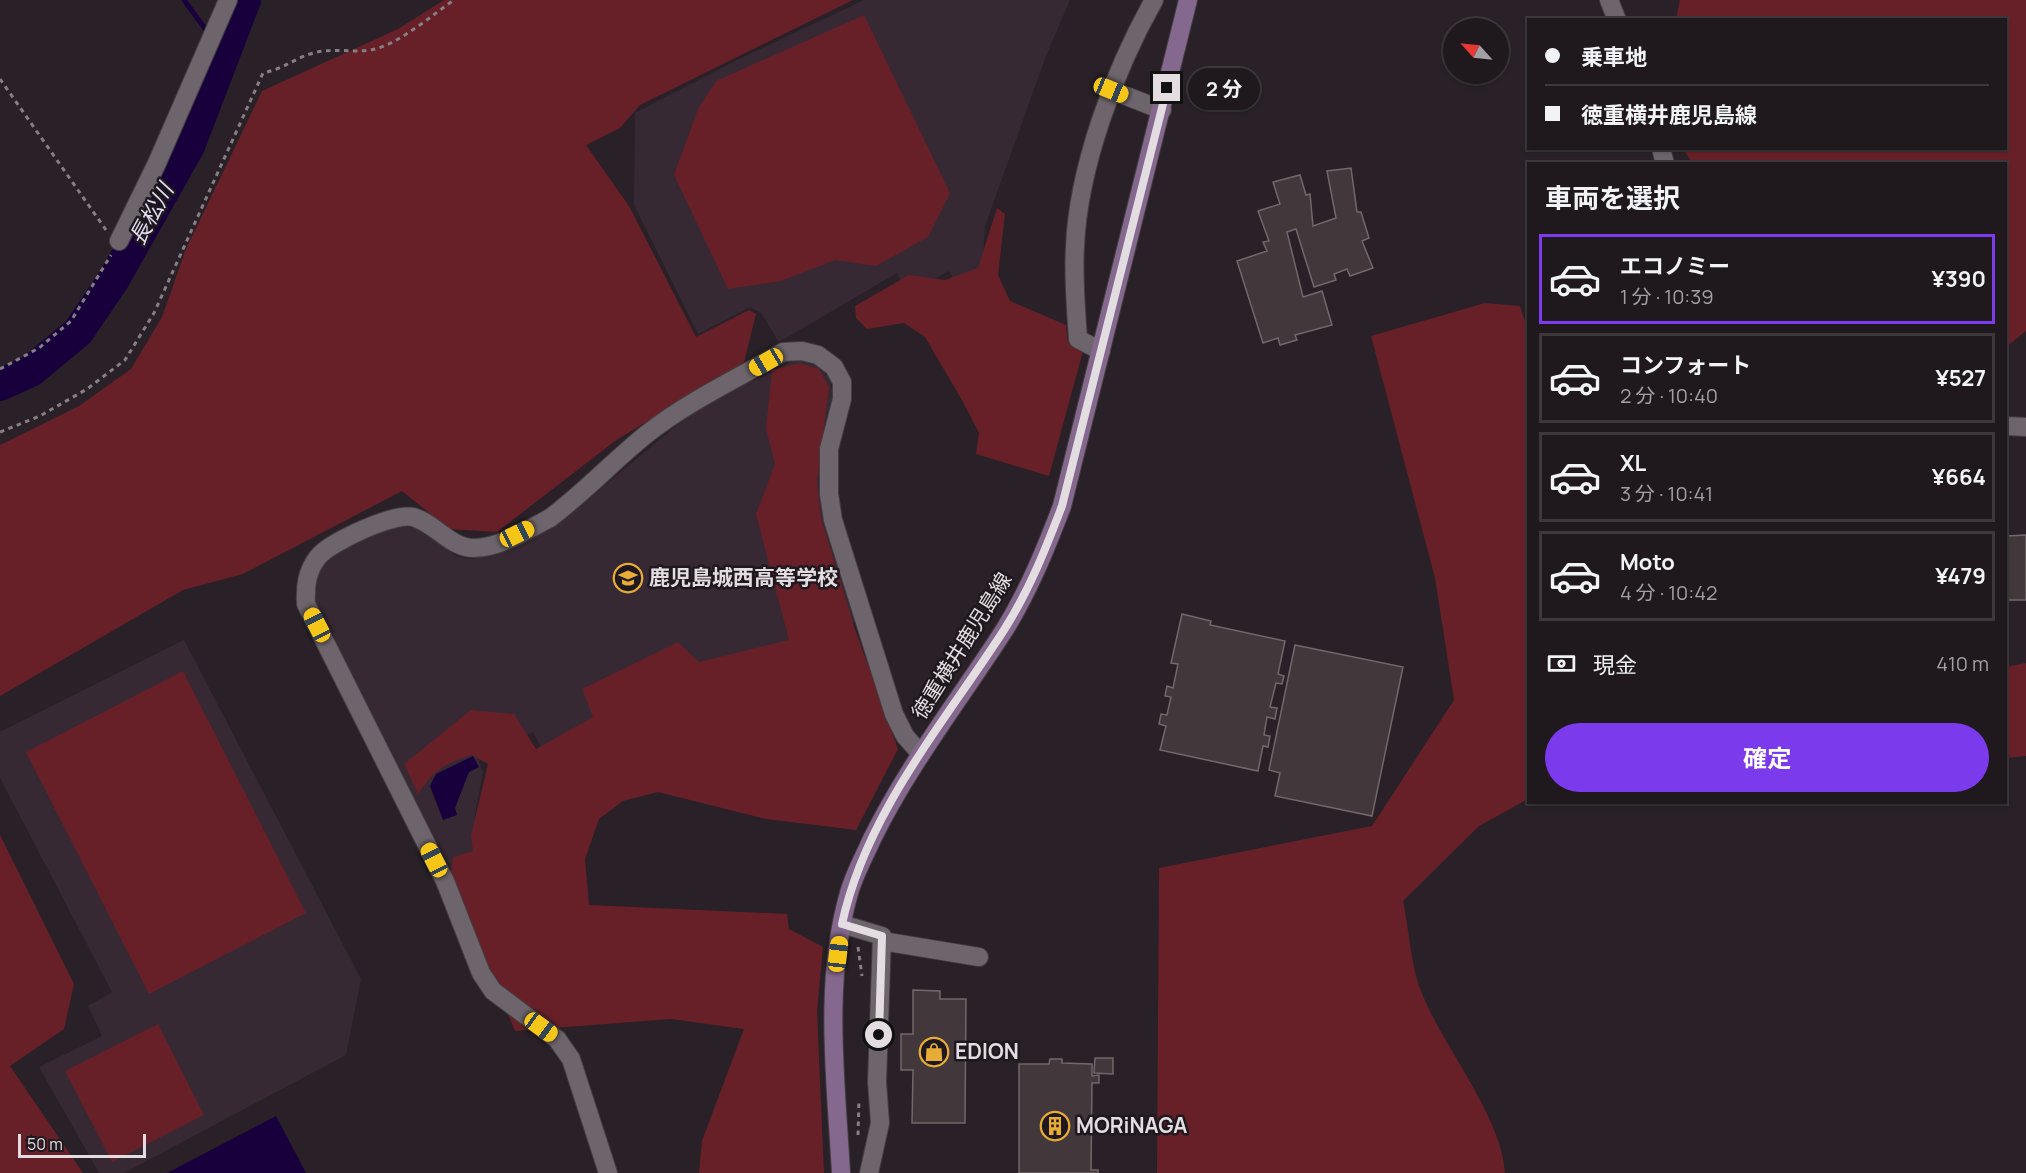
<!DOCTYPE html>
<html lang="ja">
<meta charset="utf-8">
<style>
:root{--surface:#1f191d;--page:#2c262a;--text:#f1f3f6;--muted:#a1a0a4;--line:#3c383b;--accent:#7c3aed}
body{margin:0;font-family:Manrope,"Noto Sans JP",sans-serif;background:var(--page);color:var(--text);height:100vh;display:flex;flex-direction:column;font-size:22px;white-space:nowrap}
*{box-sizing:border-box;margin:0}
p{font-size:20px;color:var(--muted)}
.icon{flex:none;width:33px;height:33px;fill:none;stroke:currentColor;stroke-width:2;stroke-linecap:round;stroke-linejoin:round}
.map{position:relative;flex:1;overflow:hidden}
.panel{position:absolute;left:1527px;top:162px;width:480px;height:642px;display:flex;flex-direction:column;background:var(--surface);border-radius:0px;box-shadow:0 2px 4px #0004,0 0 0 2px var(--line)}
.panel>*{flex:none}
.hud{position:absolute;left:1527px;top:18px;width:480px;height:132px;border-radius:0px;box-shadow:0 2px 4px #0004,0 0 0 2px var(--line);display:grid;align-content:center;height:132px;padding:0 18px;background:var(--surface)}
.needle{width:39px;rotate:297deg}
.buttons{position:absolute;left:1443px;top:18px;display:grid;gap:12px}
.buttons a{display:grid;place-items:center;width:66px;height:66px;border-radius:50%;background:var(--surface);box-shadow:0 2px 4px #0004,0 0 0 2px var(--line);font-size:30px}
.scale{position:absolute;left:18px;bottom:15px;width:128px;box-sizing:border-box;padding-left:6px;border:3px solid #e3dde1;border-top:0;font-size:16px;line-height:21px;white-space:nowrap;color:#e3dde1;-webkit-text-stroke:4px #1f181e;paint-order:stroke}
.end{position:absolute;width:27px;height:27px;margin:-14px;border:8px solid #e3dde1;background:#111;box-shadow:0 0 0 3px #111}
.from{border-radius:50%}
.bubble{position:absolute;height:42px;border-radius:21px;background:var(--surface);box-shadow:0 2px 4px #0004,0 0 0 2px var(--line);font-size:20px;font-weight:700;line-height:42px;text-align:center}
.car{position:absolute;width:18px;height:36px;margin:-18px -9px;border-radius:8px;box-shadow:0 0 4px 2px #0007;background:linear-gradient(#f5c518 24%,#345 0 40%,#f5c518 0 76%,#345 0 86%,#f5c518 0)}
.hud b{display:flex;align-items:center;gap:21px;height:57px;font-size:22px}
.hud b+b{border-top:2px solid var(--line)}
.hud i{width:15px;height:15px;background:var(--text)}
ul{padding:0;list-style:none}
li{display:flex;align-items:center;gap:18px;height:90px;margin:0 12px 9px;padding:0 6px;border:3px solid var(--line);border-radius:0px}
li div{flex:1}
li b{display:block;font-size:22px}
li em{font-style:normal;font-weight:700}
li.current{border-color:var(--accent)}
li>.icon{width:54px;height:54px;stroke-width:1.5}
h2{padding:0 18px;font-size:27px;line-height:72px}
.pay{display:flex;align-items:center;gap:15px;height:66px;padding:0 18px;font-size:22px}
.pay p{margin-inline-start:auto}
.button{display:flex;gap:12px;margin-top:auto;padding:12px 18px}
.button a{flex:1;height:69px;border-radius:36px;background:var(--accent);color:#fff;font-size:24px;font-weight:700;line-height:69px;text-align:center}
.map>svg:first-child{display:block}
</style>
<div class="map">
<svg width="2026" height="1173" viewBox="0 0 2026 1173">
<rect width="100%" height="100%" fill="#292127"/>
<path fill="#362933" d="M864,0h206l-24,56 -61,170 -2,31 16,51 -43,-25 -7,-12 -42,22 -10,-20 -118,69 -18,-29 -11,-6 -52,27 -64,-129 1,-92 100,-52z
M794,360l15,1 12,7 9,11 3,16 -11,50 -2,29 2,31 4,25 29,92 -98,33 -211,101 -13,-24 -21,11 -37,8 8,21 -8,43 13,17 -6,28 -29,13 -134,-258 -5,-17 1,-19 6,-13 11,-10 52,-26 15,-4 16,2 41,28 15,3 14,-2 41,-18 43,-24 113,-94 27,-18z
M184,640l177,339 -15,76 -222,118h-25l-60,-106 63,-31 -14,-30 24,-14 -112,-214v-46z"/>
<path fill="#672028" d="M444,0h409l-213,105 -20,23 -34,17 43,61 67,131 53,-27 7,4 -12,48 -129,79 -118,91 -48,-3 -47,-38 -159,83 -60,16 -183,106v-251l79,-39 52,-37 31,-52 24,-68 76,-158 136,-62z
M1680,0h346v331l-20,16v-183h-313l-10,-15 323,-1v-128l-330,-1z
M864,15l86,178 -22,44 -52,29 -41,-6 -54,21 -53,8 -54,-114 24,-66 18,-28z
M997,208l8,6 -7,61 12,26 56,24 2,18 15,8 -34,125 -73,-22 3,-21 -16,-31 -38,-65 -21,-14 -37,6 -11,-11 -1,-12 54,-31 36,5 33,-12z
M1485,303l35,3 8,25v468l-49,27 -76,75c6,28 8,65 18,90 21,55 81,125 84,182h-348l2,-305 213,-42 82,-126 -19,-122 -64,-242z
M800,363l19,6 10,18 -12,95 4,36 34,111 43,120 -42,81 -90,-11 -108,-27 -35,9 -24,18 -14,40 4,46 198,9 2,15 34,18 -6,64 7,162h-125l3,-32 42,-112 -73,-10 -156,12 -65,-154 3,-20 20,-6 -2,-15 17,-72 -16,-9c-27,8 -38,15 -54,39l-14,-30 67,-54 43,4 22,35 57,-32 -11,-28 96,-47 21,20 90,-22 -33,-126 19,-50 -9,-35 6,-59z
M2026,663v93l-20,2v-91z
M183,671l123,242 -157,81 -123,-242z
M0,835l74,149 -10,45 -54,37 73,107h-83z
M158,1024l46,91 -92,47 -47,-91z"/>
<path fill="#18003d" d="M473,756l6,11 -10,5 -14,36 2,7 -14,5 -13,-34 6,-12z
M276,1116l30,57h-139z"/>
<g fill="none" stroke-linecap="round" stroke-linejoin="round">
<path stroke="#18003d" stroke-width="5" d="M184,0l22,30"/>
<path stroke="#18003d" stroke-width="32" d="M0,385l31,-14 47,-39 36,-53 75,-133 56,-146"/>
</g>
<path fill="#42383b" stroke="#72676a" stroke-width="1.5" d="M1351,168l6,44h4l8,26 -7,3 11,27 -23,8 -3,-7 -13,5 2,6 -22,7 -18,-58 -9,3 16,65 19,-6 10,34 -37,10 2,5 -17,5 -2,-7 -15,5 -26,-82 30,-10 -4,-9 6,-1 -11,-30 22,-7 -7,-22 27,-7 6,20 4,-1 3,32 23,-8 -9,-47z
M2026,535v65h-20v-64z
M1182,614l29,7 -1,4 75,16 -7,33 6,2 -2,8 -6,-1 -6,24 7,1 -2,11 -8,-2 -3,18 6,1 -2,11 -5,-1 -5,25 -98,-21 6,-24 -7,-2 2,-10 6,1 4,-18 -6,-1 2,-10 6,2 5,-24 -7,-1z
M1295,645l108,22 -31,149 -97,-20 5,-23 -11,-3z
M913,990l27,1v8h26l-1,124h-53l1,-53h-12v-36h12z
M1095,1058h18v16l-19,-1z
M1050,1059h12v4l30,1v12l7,-1v8h-7l-1,87h7v3h-79v-109h30z"/>
<g fill="none" stroke-linecap="round" stroke-linejoin="round">
<g stroke="#443d42" stroke-width="20">
<path id="minor" d="M1111,90l51,20
M119,241l38,-78 71,-163
M1101,351l-23,-12c-2,-30 -5,-61 -3,-92 3,-79 40,-178 79,-247
M550,518c-23,12 -50,30 -76,30 -24,0 -39,-25 -61,-31 -18,-5 -83,25 -95,40 -11,14 -13,29 -12,47l139,277 36,92 12,18 64,48 14,20 37,114
M842,924l40,12 -5,146 3,41 -11,50
M882,941l97,16"/>
</g>
<g stroke="#443d42" stroke-width="20">
<path id="tertiary" d="M1609,0l8,20
M1661,148l4,16
M2006,426l20,1
M550,518c35,-26 64,-58 98,-85 41,-32 90,-55 135,-81l19,-1 16,4 16,12 8,15v17l-13,50v45l4,26 61,194 11,22 15,17"/>
</g>
<g stroke="#443d42" stroke-width="20">
<path id="secondary" d="M841,1173c-5,-92 -18,-190 8,-280 5,-18 15,-36 23,-54 37,-75 88,-140 133,-210 24,-39 41,-81 57,-123l126,-506"/>
</g>
<path stroke="#857e83" stroke-width="3" stroke-dasharray="4.5 4.5" stroke-linecap="butt" d="M0,79l106,151
M0,369l39,-21 32,-27 40,-66
M0,432l40,-16 47,-27 38,-29 29,-47 109,-240c22,-5 29,-13 47,-19 22,-7 40,-1 60,-4 27,-4 62,-35 84,-50
M858,947l4,29
M858,1135l1,-35"/>
<use href="#minor" stroke="#6d656b" stroke-width="18"/>
<use href="#tertiary" stroke="#6d656b" stroke-width="18"/>
<use href="#secondary" stroke="#84688e" stroke-width="18"/>
</g>
<g fill="none" stroke-linecap="round" stroke-linejoin="round">
<path stroke="#e3dde1" stroke-width="8" d="M879,1035l3,-99 -40,-12c24,-111 102,-201 162,-294 25,-39 42,-82 58,-124l105,-418"/>
</g>
<defs>
<g id="school-ring" transform="scale(1.5)"><circle r="9.5" fill="#1f181e" stroke="#e7ac36" stroke-width="1.5"/><path d="M0-5L7-2L0 1L-7-2ZM-4 1L0 2.5L4 1V4Q0 6-4 4Z" fill="#e7ac36"/></g>
<g id="shop-ring" transform="scale(1.5)"><circle r="9.5" fill="#1f181e" stroke="#e7ac36" stroke-width="1.5"/><path d="M-5-2.5h2.3a2.7 3.5 0 0 1 5.4 0H5L5.5 6h-11ZM-1.5-2.5h3a1.5 2.3 0 0 0-3 0Z" fill="#e7ac36"/></g>
<g id="building-ring" transform="scale(1.5)"><circle r="9.5" fill="#1f181e" stroke="#e7ac36" stroke-width="1.5"/><path d="M-4-6H4V6H1V3H-1V6H-4ZM-2.5-4.3h1.7v1.8h-1.7ZM.8-4.3h1.7v1.8H.8ZM-2.5-1h1.7V.8h-1.7ZM.8-1h1.7V.8H.8Z" fill="#e7ac36"/></g>
</defs>
<g fill-rule="evenodd">
<use href="#school-ring" x="628" y="578"/>
<use href="#shop-ring" x="934" y="1052"/>
<use href="#building-ring" x="1055" y="1126"/>
</g>
<g text-anchor="middle" stroke-width="5" stroke-linejoin="round" paint-order="stroke">
<g font-size="21" font-weight="bold" fill="#e3dde1" stroke="#1f181e" text-anchor="start">
<text x="649" y="585">鹿児島城西高等学校</text>
<text x="955" y="1059">EDION</text>
<text x="1076" y="1133">MORiNAGA</text>
</g>
<g font-size="21" fill="#e3dde1" stroke="#1f181e">
<text transform="translate(962 646) rotate(-58)" y="7">徳重横井鹿児島線</text>
</g>
<g font-size="22" font-style="italic" fill="#e1def2" stroke="#1f181e">
<text transform="translate(151 214) rotate(-61)" y="8">長松川</text>
</g>
</g>
</svg>
<div class="buttons">
<a><svg class="needle" viewBox="-14 -14 28 28"><path d="M0-13l5 13h-10z" fill="#e53935"/><path d="M0 13l5-13h-10z" fill="#a1a0a4"/></svg></a>
</div>
<div class="scale">50 m</div>
<i class="end from" style="left:879px;top:1035px"></i>
<i class="end" style="left:1167px;top:88px"></i>
<div class="bubble" style="left:1188px;top:68px;width:72px">2 分</div>
<i class="car" style="left:1111px;top:90px;rotate:112deg"></i>
<i class="car" style="left:766px;top:362px;rotate:240deg"></i>
<i class="car" style="left:517px;top:534px;rotate:64deg"></i>
<i class="car" style="left:317px;top:625px;rotate:333deg"></i>
<i class="car" style="left:434px;top:860px;rotate:333deg"></i>
<i class="car" style="left:838px;top:954px;rotate:7deg"></i>
<i class="car" style="left:541px;top:1027px;rotate:126deg"></i>
<div class="hud">
<b><i class="from"></i>乗車地</b>
<b><i></i>徳重横井鹿児島線</b>
</div>
<section class="panel">
<h2>車両を選択</h2>
<ul>
<li class="current"><svg class="icon" aria-label="car" viewBox="0 0 24 24"><path d="M5 17H2v-5l4-1 3-4h7l3 4 3 1v5h-3M9 17h6M6 11h13"/><circle cx="7" cy="17" r="2"/><circle cx="17" cy="17" r="2"/></svg><div><b>エコノミー</b><p>1 分 · 10:39</p></div><em>¥390</em></li>
<li><svg class="icon" aria-label="car" viewBox="0 0 24 24"><path d="M5 17H2v-5l4-1 3-4h7l3 4 3 1v5h-3M9 17h6M6 11h13"/><circle cx="7" cy="17" r="2"/><circle cx="17" cy="17" r="2"/></svg><div><b>コンフォート</b><p>2 分 · 10:40</p></div><em>¥527</em></li>
<li><svg class="icon" aria-label="car" viewBox="0 0 24 24"><path d="M5 17H2v-5l4-1 3-4h7l3 4 3 1v5h-3M9 17h6M6 11h13"/><circle cx="7" cy="17" r="2"/><circle cx="17" cy="17" r="2"/></svg><div><b>XL</b><p>3 分 · 10:41</p></div><em>¥664</em></li>
<li><svg class="icon" aria-label="car" viewBox="0 0 24 24"><path d="M5 17H2v-5l4-1 3-4h7l3 4 3 1v5h-3M9 17h6M6 11h13"/><circle cx="7" cy="17" r="2"/><circle cx="17" cy="17" r="2"/></svg><div><b>Moto</b><p>4 分 · 10:42</p></div><em>¥479</em></li>
</ul>
<div class="pay"><svg class="icon" aria-label="cash" viewBox="0 0 24 24"><path d="M3 7h18v10H3z"/><circle cx="12" cy="12" r="2"/></svg>現金<p>410 m</p></div>
<div class="button"><a>確定</a></div>
</section>
</div>
